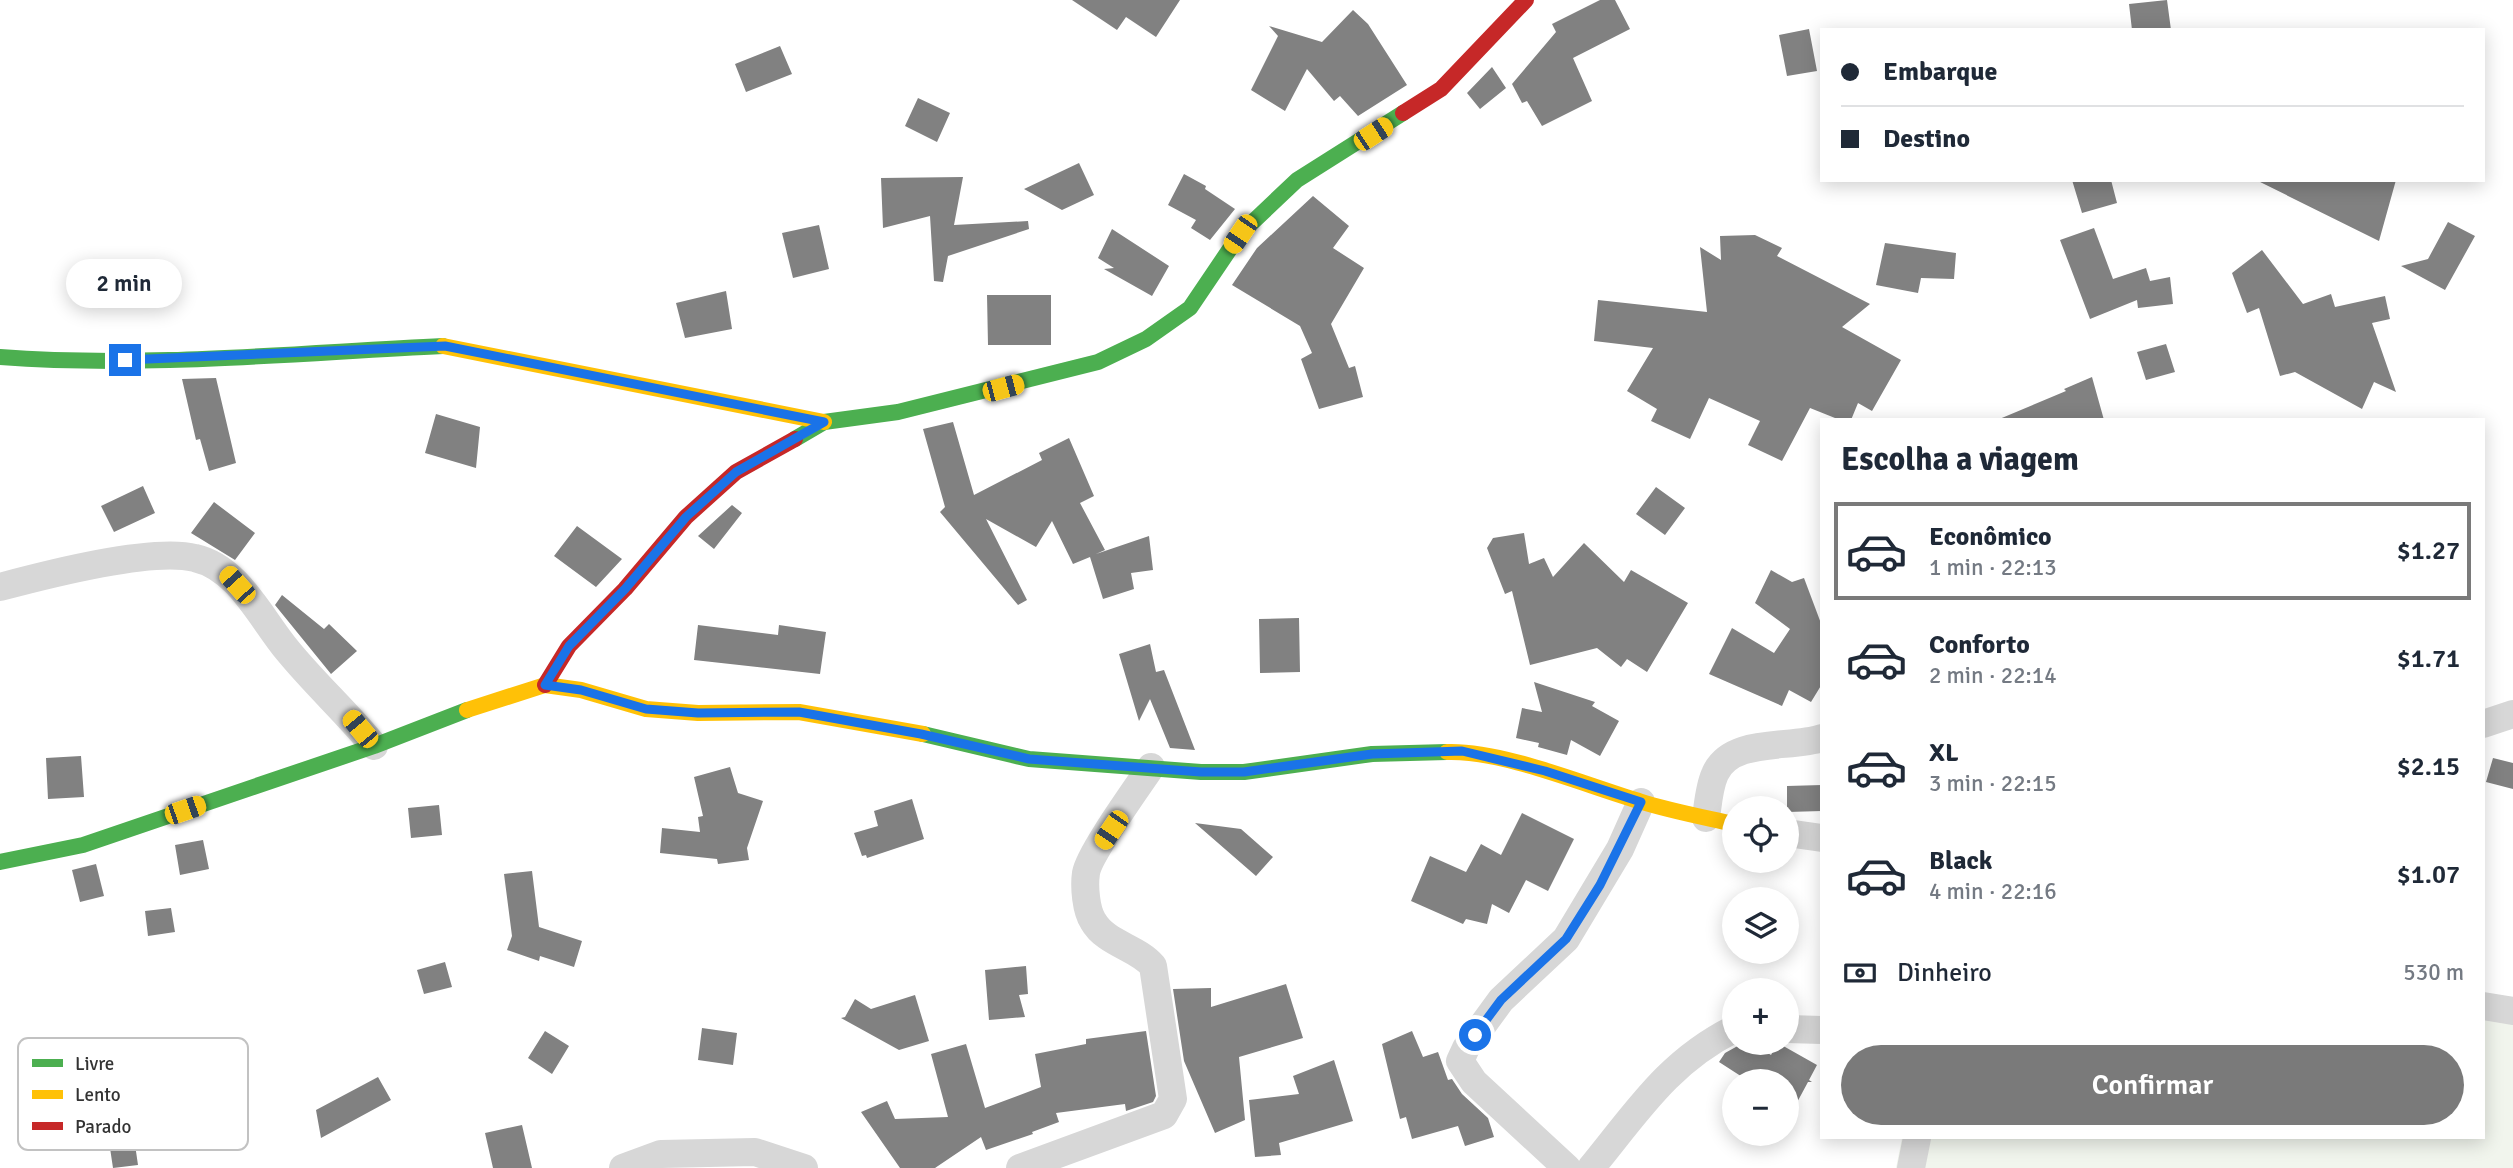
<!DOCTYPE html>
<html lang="pt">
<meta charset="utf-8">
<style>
:root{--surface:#fff;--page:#f2f2f3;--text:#1f2937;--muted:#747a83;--line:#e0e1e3;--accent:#7a7a7a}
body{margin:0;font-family:Signika,sans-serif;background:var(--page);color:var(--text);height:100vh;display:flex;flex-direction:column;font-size:26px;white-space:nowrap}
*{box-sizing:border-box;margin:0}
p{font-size:23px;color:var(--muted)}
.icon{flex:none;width:38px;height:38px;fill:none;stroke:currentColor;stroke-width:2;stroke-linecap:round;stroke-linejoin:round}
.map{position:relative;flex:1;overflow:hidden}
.drawer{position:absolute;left:1820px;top:418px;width:665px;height:721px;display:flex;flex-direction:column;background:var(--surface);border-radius:0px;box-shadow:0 4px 18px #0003}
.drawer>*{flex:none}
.hud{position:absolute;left:1820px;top:28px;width:665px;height:154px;border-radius:0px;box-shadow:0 4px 18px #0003;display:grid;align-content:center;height:154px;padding:0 21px;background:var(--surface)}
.controls{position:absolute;left:1722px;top:796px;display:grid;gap:14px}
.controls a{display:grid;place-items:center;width:77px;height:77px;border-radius:50%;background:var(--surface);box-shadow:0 4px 18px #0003;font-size:35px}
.end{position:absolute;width:32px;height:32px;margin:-16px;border:9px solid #1a73e8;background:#fff;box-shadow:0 0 0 4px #fff}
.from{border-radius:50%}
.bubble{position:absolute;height:49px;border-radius:24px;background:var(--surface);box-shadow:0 4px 18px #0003;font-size:23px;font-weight:600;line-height:49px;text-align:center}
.car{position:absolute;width:21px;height:42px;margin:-21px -10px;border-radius:9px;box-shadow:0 0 5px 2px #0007;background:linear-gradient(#f5c518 24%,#345 0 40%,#f5c518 0 76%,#345 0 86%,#f5c518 0)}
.hud b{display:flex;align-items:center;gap:24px;height:66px;font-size:26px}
.hud b+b{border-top:2px solid var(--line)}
.hud i{width:18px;height:18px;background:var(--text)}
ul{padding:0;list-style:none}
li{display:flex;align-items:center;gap:21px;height:98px;margin:0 14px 10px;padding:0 7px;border:4px solid transparent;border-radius:0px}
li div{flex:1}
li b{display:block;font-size:26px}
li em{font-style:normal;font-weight:600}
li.on{border-color:var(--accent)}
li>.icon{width:63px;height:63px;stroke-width:1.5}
h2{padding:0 21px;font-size:32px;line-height:84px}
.pay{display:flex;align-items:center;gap:18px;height:77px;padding:0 21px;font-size:26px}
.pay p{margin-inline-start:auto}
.primary-button{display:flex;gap:14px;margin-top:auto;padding:14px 21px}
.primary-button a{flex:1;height:80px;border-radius:42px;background:var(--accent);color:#fff;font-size:28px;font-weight:600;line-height:80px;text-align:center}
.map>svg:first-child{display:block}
</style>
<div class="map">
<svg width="2513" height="1168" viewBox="0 0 2513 1168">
<rect width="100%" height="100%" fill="#fff"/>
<path fill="#f1f5ed" d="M2483,1019l30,5v144h-617l6,-30h581z"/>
<path fill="#818181" d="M1072,0h108l-24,37 -30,-20 -9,13z
M1600,0h15l15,29 -57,29 19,43 -50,25 -15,-25 -5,2 -10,-19 44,-52 -4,-8z
M2167,0l4,30h-39l-3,-26z
M1353,10l15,14 39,61 -49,31 -18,-20 -6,5 -27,-32 -22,42 -34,-21 27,-54 -9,-10 53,16z
M1809,29l8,42 -30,5 -8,-41z
M780,46l12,28 -46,18 -11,-28z
M1492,67l14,21 -26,21 -13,-16z
M918,98l32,15 -13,29 -32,-16z
M1079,163l15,32 -32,15 -38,-21z
M1184,174l22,12 -1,3 30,20 -25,31 -19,-12 5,-8 -28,-15z
M963,177l-9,48 74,-4 1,8 -81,27 -5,26 -9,-1 -4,-65 -47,12 -2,-50z
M2072,180h39l6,23 -35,10z
M2256,180h140l-17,61z
M1313,196l36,30 -16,22 31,20 -33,56 18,44 6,-2 8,31 -44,12 -18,-50 11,-6 -12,-27 -68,-41 25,-37z
M2448,222l27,14 -30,54 -44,-24 27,-7z
M819,225l10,44 -36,9 -11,-45z
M2094,228l19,51 33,-11 4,13 20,-4 3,27 -35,4 -1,-8 -47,19 -30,-79z
M1112,229l57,37 -17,30 -48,-27 10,-1 -16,-10z
M1755,235l27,13 -5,8 93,48 -28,23 59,33 -29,51 -14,-8 -7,17h-11l-30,-12 -28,53 -34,-16 12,-24 -51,-23 -19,41 -39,-18 6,-12 -30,-18 26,-43 -59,-7 4,-41 109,12 -7,-65 21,13 -1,-24z
M1885,243l71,10 -2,26 -33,-1 -3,15 -42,-8z
M2262,250l41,54 28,-10 4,13 50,-11 5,23 -18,4 24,69 -22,-10 -12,27 -67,-37 -15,4 -21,-68 -12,5 -15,-40z
M726,291l6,38 -47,9 -9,-35z
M987,295h64v50h-63z
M2166,344l9,28 -29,8 -9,-28z
M2092,377l12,43h-107l69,-29 -2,-2z
M216,378l20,85 -27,8 -9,-32 -4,1 -14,-61z
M436,414l44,13 -4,41 -51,-15z
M953,422l21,73 68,-35 -3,-7 30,-15 25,58 -14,7 25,47 -9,4 53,-18 4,34 -22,3 3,16 -31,10 -13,-42 -17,7 -21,-43 -16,26 -50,-28 41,81 -9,5 -78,-93 5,-5 -22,-78z
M143,486l12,27 -41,19 -13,-26z
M1656,487l29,21 -20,27 -29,-21z
M214,502l41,31 -20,27 -44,-27z
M732,505l10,8 -28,36 -16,-13z
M577,526l45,33 -26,28 -42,-31z
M1524,533l5,31 15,-6 9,19 31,-34 40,39 7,-12 57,33 -41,69 -20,-13 -6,8 -24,-19 -67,17 -18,-74 -7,3 -18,-46 6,-10z
M1771,570l21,12 12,-4 18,48v58l-11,18 -22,-12 -7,16 -73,-32 23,-46 42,25 16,-24 -35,-26z
M282,595l42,34 5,-5 28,27 -26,23 -56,-69z
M1299,618l1,54 -40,1 -1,-54z
M698,625l80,10 1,-10 47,7 -6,42 -126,-14z
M1150,644l6,28 8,-2 31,80 -25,-2 -20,-49 -11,22 -20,-67z
M1534,682l61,20 -3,4 27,15 -19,35 -29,-16 -4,15 -29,-8 1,-4 -23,-5 6,-30 20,4z
M81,756l3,41 -36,2 -2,-41z
M2493,758l20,5v26l-27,-7z
M730,767l8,26 25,8 -16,47 2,12 -31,4 -1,-5 -57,-6 2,-25 38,4 -2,-15 5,-1 -9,-39z
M1822,785v26l-35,1v-26z
M912,799l12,40 -57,19 -1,-3 -4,1 -8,-23 24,-7 -4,-15z
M439,805l3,30 -31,3 -3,-30z
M1522,813l52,26 -26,52 -22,-11 -17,33 -17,-9 -5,20 -21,-5 -3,5 -52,-23 19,-45 36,16 15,-28 20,11z
M1195,823l46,6 32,28 -17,19z
M203,840l6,29 -29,6 -5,-30z
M96,864l8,32 -24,6 -8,-32z
M532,871l7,56 43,14 -8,26 -34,-11 -1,5 -32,-11 5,-14 -8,-62z
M171,908l4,24 -27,4 -3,-25z
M445,962l7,25 -28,7 -7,-24z
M1026,966l2,28 -9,1 6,22 -36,3 -4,-50z
M1286,984l17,54 -64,19 6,63 -30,13 -31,-72 -11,-72 38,-1v19z
M915,995l14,46 -30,9 -58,-32 4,-1 10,-18 16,10z
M702,1028l35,5 -4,32 -35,-5z
M545,1031l24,15 -17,28 -24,-16z
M1146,1031l10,65 -3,6 -27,9 -1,-7 -69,9 3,9 -27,10 1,2 -47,16 -5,-13 -46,31h-35l-39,-56 26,-11 8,18 53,-2 -17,-63 35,-10 19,64 56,-21 -6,-33 51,-10v-5z
M1412,1031l11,26 15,-5 10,28 4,-1 10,15 26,24 6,19 -29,9 -7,-20 -46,13 -6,-22 -6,2 -18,-75z
M1743,1043h8l20,12 7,-12 39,22 -8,15 3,2h-4l-21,39v-39h-37l-31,-20 6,-9z
M1334,1060l19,61 -74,22 2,12 -26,2 -6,-57 50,-6 -6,-18z
M378,1077l13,23 -70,38 -5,-28z
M132,1124l6,41 -25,3 -6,-40z
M522,1125l10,43h-39l-8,-35z"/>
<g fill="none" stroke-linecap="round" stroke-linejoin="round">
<path stroke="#d7d7d7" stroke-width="28" d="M0,587c45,-12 152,-40 195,-29 44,10 66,61 93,93 27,33 59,62 86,95
M2483,724l30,-10
M1706,818c2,-14 3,-31 9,-44 16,-37 75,-25 107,-36
M1787,833l35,5
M2483,1006l30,5
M1787,1029l35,1
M623,1168l38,-14 94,-2 49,16
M1020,1168l144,-53 9,-16 -20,-133c-16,-19 -47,-22 -60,-45 -7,-11 -9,-34 -7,-48 3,-19 51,-85 65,-106
M1567,1168l-93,-86 -14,-21 6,-13 35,-48 65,-61 54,-90 21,-47
M1591,1168c46,-56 77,-106 143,-139
M1911,1168l6,-30"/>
<path stroke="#4caf50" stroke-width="16" d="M0,357c146,11 296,-4 443,-11
M795,439l29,-17 74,-10 200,-50 48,-23 44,-31 50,-74 57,-54 106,-67
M923,734l106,25 172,13h43l128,-18 75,-2
M0,862l83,-17 291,-99 93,-36"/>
<path stroke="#ffc107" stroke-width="16" d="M443,346l381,76
M467,710l78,-25 36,5 65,19 52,4 101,-1 124,22
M1447,752c55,-2 138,33 192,49 31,10 64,16 95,23"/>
<path stroke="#c62828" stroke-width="16" d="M1403,113l38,-24 85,-89
M545,685l24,-39 56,-57 61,-72 50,-45 59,-33"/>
</g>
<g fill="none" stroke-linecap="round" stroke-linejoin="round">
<path stroke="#1a73e8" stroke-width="9" d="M125,360l320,-14 379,76 -88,50 -50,45 -61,72 -56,57 -24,39 36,5 65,19 52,4 101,-1 122,22 108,25 172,13h43l128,-18 90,-3 83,20 96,31 -41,83 -34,54 -65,61 -26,35"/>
</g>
<rect x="18" y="1038" width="230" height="112" rx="10" fill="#fff" stroke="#c2c2c2" stroke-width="2"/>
<rect x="32" y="1059" width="31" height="8" fill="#4caf50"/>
<rect x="32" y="1090" width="31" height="9" fill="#ffc107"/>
<rect x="32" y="1122" width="31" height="8" fill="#c62828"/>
<g font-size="19" fill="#333">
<text x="75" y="1070">Livre</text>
<text x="75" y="1101">Lento</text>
<text x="75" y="1133">Parado</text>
</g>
</svg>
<div class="controls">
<a><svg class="icon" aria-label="locate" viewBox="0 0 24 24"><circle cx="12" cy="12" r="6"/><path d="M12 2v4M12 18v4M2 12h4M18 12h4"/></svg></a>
<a><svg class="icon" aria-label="layers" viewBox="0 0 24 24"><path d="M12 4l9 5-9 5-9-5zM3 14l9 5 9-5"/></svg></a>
<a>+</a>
<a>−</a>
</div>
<i class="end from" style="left:1475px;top:1035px"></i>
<i class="end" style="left:125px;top:360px"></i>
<div class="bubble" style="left:66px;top:259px;width:116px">2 min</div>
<i class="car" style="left:1373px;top:134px;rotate:57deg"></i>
<i class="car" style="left:1240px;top:234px;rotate:214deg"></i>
<i class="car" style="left:1003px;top:388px;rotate:75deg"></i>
<i class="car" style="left:237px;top:585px;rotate:318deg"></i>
<i class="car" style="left:360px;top:729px;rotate:320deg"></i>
<i class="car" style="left:185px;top:810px;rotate:71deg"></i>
<i class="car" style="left:1111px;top:830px;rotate:214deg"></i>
<div class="hud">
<b><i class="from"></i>Embarque</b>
<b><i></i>Destino</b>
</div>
<section class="drawer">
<h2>Escolha a viagem</h2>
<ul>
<li class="on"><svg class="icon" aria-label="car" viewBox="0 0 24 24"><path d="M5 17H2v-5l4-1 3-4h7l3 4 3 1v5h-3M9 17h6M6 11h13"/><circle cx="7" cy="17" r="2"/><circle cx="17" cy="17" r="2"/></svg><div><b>Econômico</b><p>1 min · 22:13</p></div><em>$1.27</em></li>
<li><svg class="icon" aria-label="car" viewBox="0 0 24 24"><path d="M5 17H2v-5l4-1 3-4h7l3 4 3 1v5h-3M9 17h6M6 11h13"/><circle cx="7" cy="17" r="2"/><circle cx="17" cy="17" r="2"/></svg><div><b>Conforto</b><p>2 min · 22:14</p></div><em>$1.71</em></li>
<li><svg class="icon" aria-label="car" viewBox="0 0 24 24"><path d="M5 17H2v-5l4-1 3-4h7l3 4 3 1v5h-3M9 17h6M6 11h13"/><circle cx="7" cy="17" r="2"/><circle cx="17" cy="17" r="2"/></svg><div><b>XL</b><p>3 min · 22:15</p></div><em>$2.15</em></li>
<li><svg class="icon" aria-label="car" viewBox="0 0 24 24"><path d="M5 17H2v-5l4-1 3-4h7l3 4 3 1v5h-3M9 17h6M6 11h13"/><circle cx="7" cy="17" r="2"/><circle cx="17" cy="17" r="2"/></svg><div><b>Black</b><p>4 min · 22:16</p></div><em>$1.07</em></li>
</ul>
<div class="pay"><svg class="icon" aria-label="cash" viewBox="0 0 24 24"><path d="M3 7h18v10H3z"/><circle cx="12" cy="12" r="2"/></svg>Dinheiro<p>530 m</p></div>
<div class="primary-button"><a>Confirmar</a></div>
</section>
</div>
